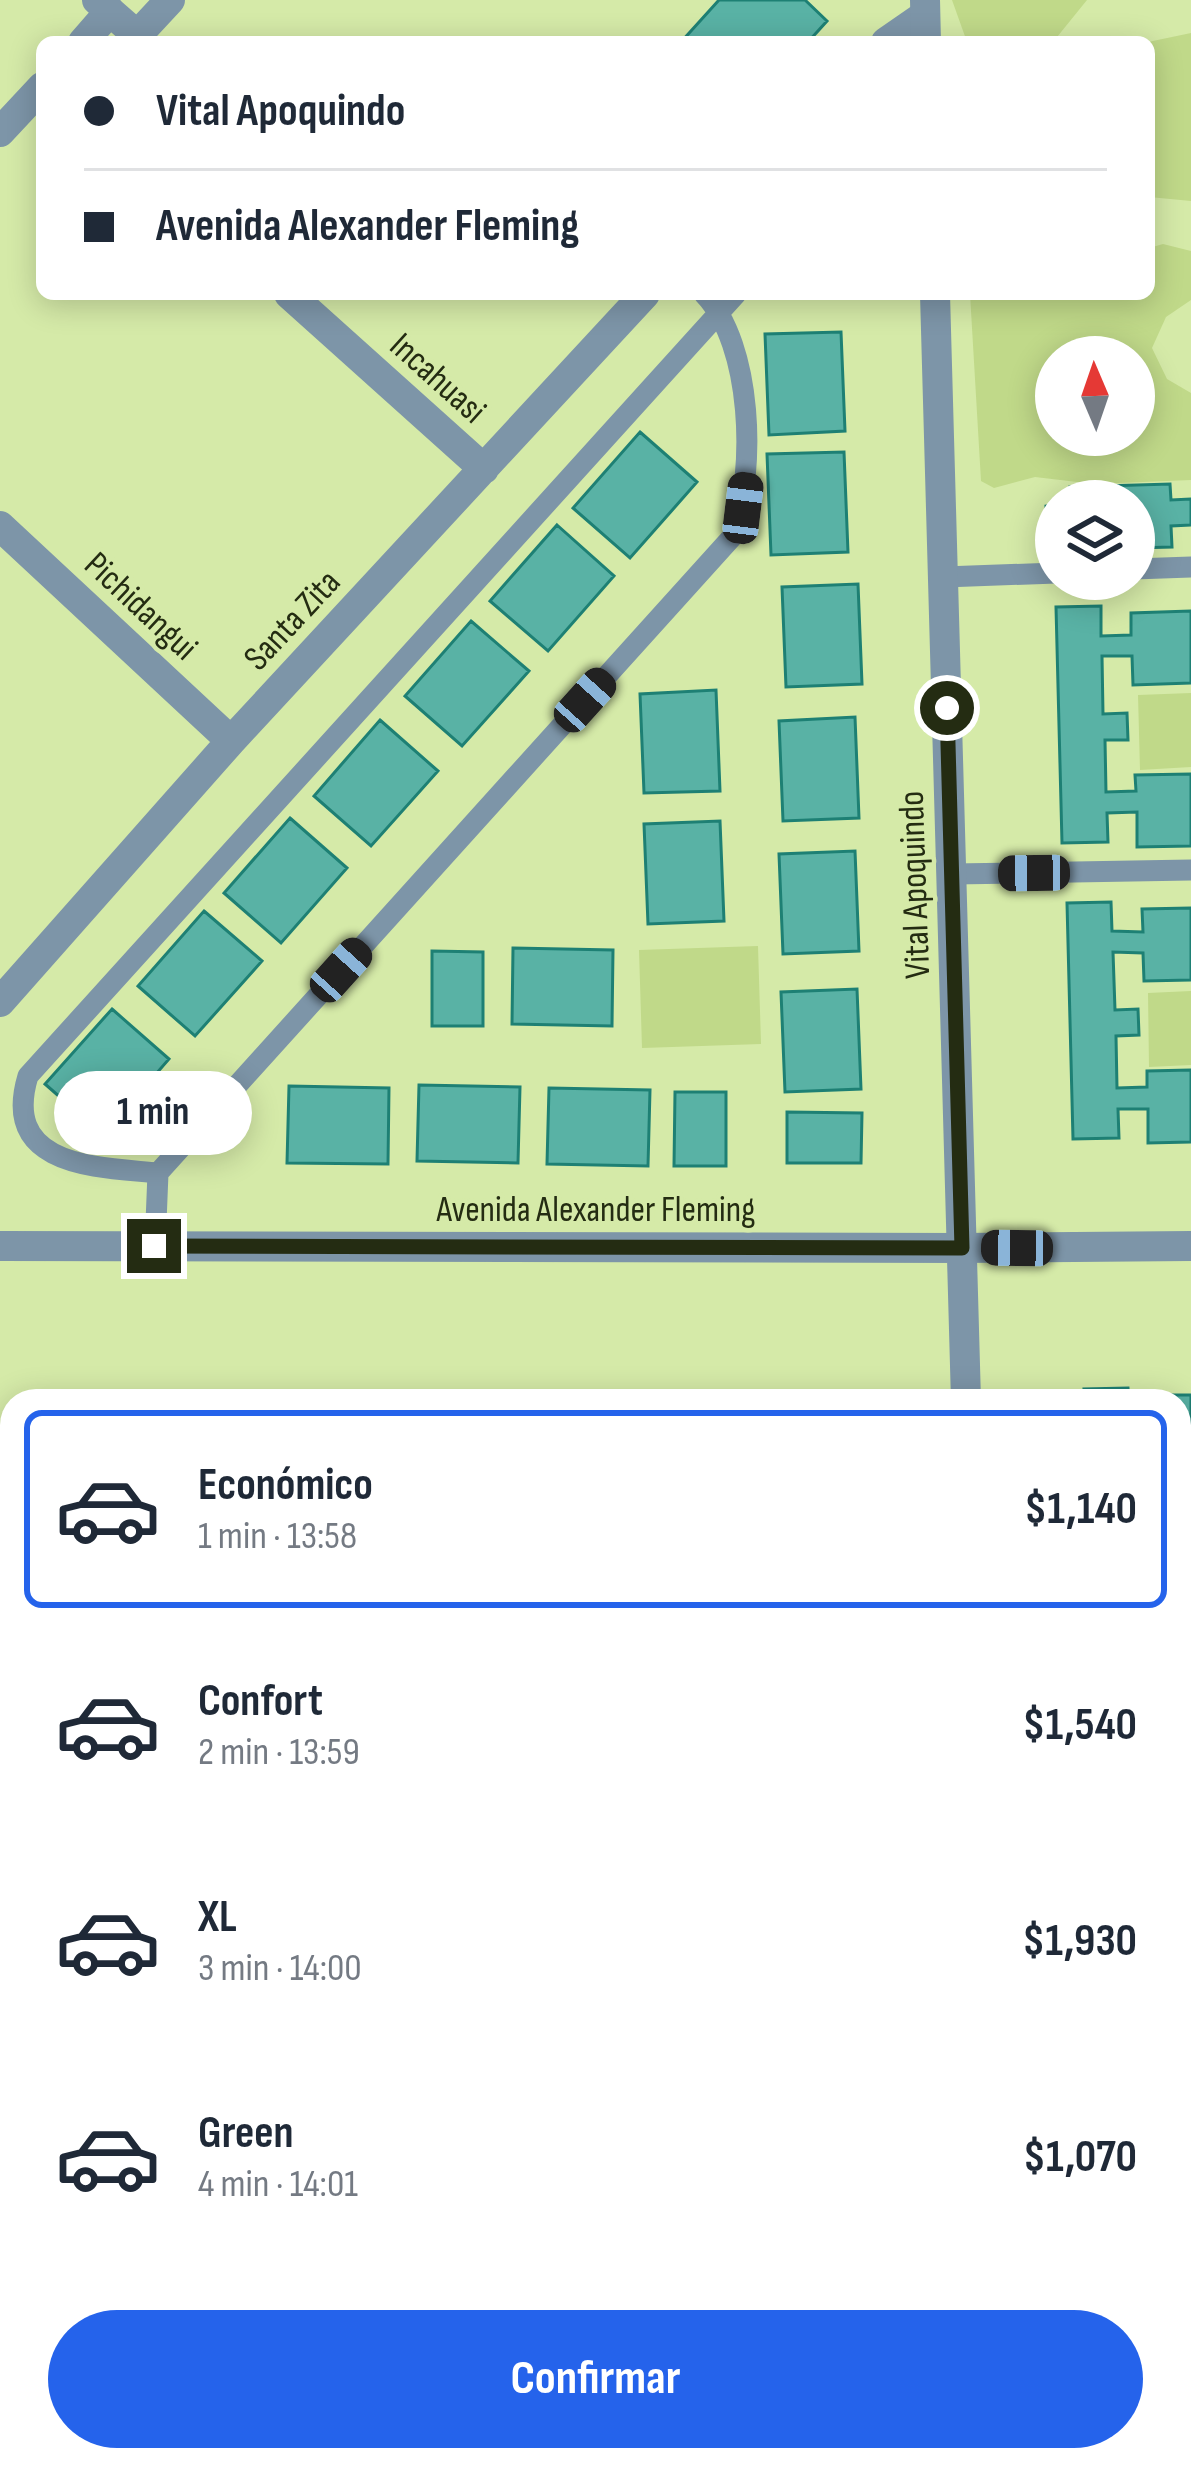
<!DOCTYPE html>
<html lang="es">
<meta charset="utf-8">
<style>
:root{--surface:#fff;--page:#f2f2f3;--text:#1f2937;--muted:#747a83;--line:#e0e1e3;--accent:#2563eb}
body{margin:0;font-family:"Sofia Sans Condensed",sans-serif;background:var(--page);color:var(--text);height:100vh;display:flex;flex-direction:column;font-size:45px;white-space:nowrap}
*{box-sizing:border-box;margin:0}
p{font-size:39px;color:var(--muted)}
.icon{flex:none;width:66px;height:66px;fill:none;stroke:currentColor;stroke-width:2;stroke-linecap:round;stroke-linejoin:round}
.map{position:relative;flex:1;overflow:hidden}
.details{position:absolute;left:0px;top:1389px;width:1191px;height:1083px;display:flex;flex-direction:column;background:var(--surface);border-radius:36px 36px 0 0;box-shadow:0 6px 30px #0003}
.details>*{flex:none}
.top-card{position:absolute;left:36px;top:36px;width:1119px;height:264px;border-radius:18px;box-shadow:0 6px 30px #0003;display:grid;align-content:center;height:264px;padding:0 48px;background:var(--surface)}
.needle{width:78px;rotate:358deg}
.controls{position:absolute;left:1035px;top:336px;display:grid;gap:24px}
.controls a{display:grid;place-items:center;width:120px;height:120px;border-radius:50%;background:var(--surface);box-shadow:0 6px 30px #0003;font-size:60px}
.end{position:absolute;width:54px;height:54px;margin:-27px;border:15px solid #242c12;background:#fff;box-shadow:0 0 0 6px #fff}
.from{border-radius:50%}
.bubble{position:absolute;height:84px;border-radius:42px;background:var(--surface);box-shadow:0 6px 30px #0003;font-size:39px;font-weight:700;line-height:84px;text-align:center}
.car{position:absolute;width:36px;height:72px;margin:-36px -18px;border-radius:15px;box-shadow:0 0 9px 3px #0007;background:linear-gradient(#222 24%,#8ab4d8 0 40%,#222 0 76%,#8ab4d8 0 86%,#222 0)}
.top-card b{display:flex;align-items:center;gap:42px;height:114px;font-size:45px}
.top-card b+b{border-top:3px solid var(--line)}
.top-card i{width:30px;height:30px;background:var(--text)}
ul{padding:21px 0 0;list-style:none}
li{display:flex;align-items:center;gap:36px;height:198px;margin:0 24px 18px;padding:0 24px;border:6px solid transparent;border-radius:18px}
li div{flex:1}
li b{display:block;font-size:45px}
li em{font-style:normal;font-weight:700}
li.current{border-color:var(--accent)}
li>.icon{width:108px;height:108px;stroke-width:1.5}
.cta{display:flex;gap:24px;margin-top:auto;padding:24px 48px}
.cta a{flex:1;height:138px;border-radius:72px;background:var(--accent);color:#fff;font-size:48px;font-weight:700;line-height:138px;text-align:center}
.map>svg:first-child{display:block}
</style>
<div class="map">
<svg width="1191" height="2471" viewBox="0 0 1191 2471">
<rect width="100%" height="100%" fill="#d5eaa8"/>
<path fill="#c0d989" fill-rule="evenodd" d="M952,0h135l-34,42h-86z
M1191,33v168l-42,-4 -1,-155z
M1163,244l28,7v49l-25,17 -14,31 15,31 24,14v87l-97,4 -59,-7 -41,11 -13,-7 -11,-187h179v-46zM1056,357h78v78h-78z
M1191,693v74l-51,3 -2,-75z
M758,946l3,98 -119,4 -3,-98z
M1191,991v74l-42,2 -1,-74z
M1179,1715h12v100l-12,1z
M12,2295v88l-12,1v-77z"/>
<path fill="#59b2a5" stroke="#1e8074" stroke-width="3" d="M719,0h86l22,21 -19,21h-127z
M841,332l4,99 -76,4 -4,-101z
M640,432l57,50 -67,76 -57,-50z
M844,452l4,100 -77,3 -4,-101z
M1170,484l1,16 20,-1v26l-20,1 1,21 -38,1v-47h-63l-1,-14z
M1056,505v23h-9l-1,-22z
M557,525l57,51 -66,75 -58,-50z
M858,584l4,100 -76,3 -4,-100z
M1101,606v30l30,-1v-22l60,-2v72l-58,2 -1,-29h-30l1,58 24,-1 1,27h-23l1,52 30,-1 -1,-16 56,-1v72l-54,1v-35l-30,1 1,29 -46,1 -6,-236z
M471,621l58,50 -67,75 -57,-50z
M716,690l4,101 -76,2 -4,-99z
M855,717l4,101 -76,3 -4,-100z
M380,720l58,51 -67,75 -57,-50z
M290,818l57,50 -66,75 -57,-50z
M720,821l4,100 -76,3 -4,-100z
M855,851l4,100 -76,3 -4,-100z
M1111,902l1,29 31,1 -1,-23 49,-1v72l-47,1 -1,-28 -30,-1 2,58 23,-1 1,26 -23,1 1,52 30,-1v-16l44,-1v72l-43,1v-34h-30l1,29 -46,1 -6,-236z
M204,911l58,50 -67,75 -57,-50z
M513,948l100,2 -1,76 -100,-2z
M432,951l51,1v74h-51z
M857,989l4,100 -76,3 -4,-100z
M112,1009l57,50 -66,76 -58,-51z
M419,1085l101,2 -2,76 -101,-2z
M289,1086l100,2 -1,76 -101,-1z
M549,1088l101,2 -2,76 -101,-2z
M675,1092h51v74h-52z
M787,1112l75,1 -1,50h-74z
M1128,1388l1,13h-44l-1,-12z
M1159,1395h32v71l-12,1v-66h-20z
M1179,1557h12v72h-12z
M0,1863l12,12 -12,17z
M12,2196v77l-12,11v-76z"/>
<g fill="none" stroke-linecap="round" stroke-linejoin="round">
<path stroke="#7d95a8" stroke-width="21" d="M1134,569l57,-2
M944,577l112,-4
M953,874l238,-4
M158,1173c-57,-6 -158,-4 -130,-97l708,-782
M155,1247l3,-74 575,-637c23,-65 20,-191 -29,-242
M1179,1877h12"/>
<path stroke="#7d95a8" stroke-width="30" d="M97,0l40,35
M83,42l27,-31
M131,42l39,-42
M886,42l39,-27
M0,132l42,-45
M289,294l195,175
M0,526l231,215
M0,1002l231,-261 414,-447
M962,1248l229,-2
M0,1731l12,-12
M0,2430h12"/>
<path stroke="#7d95a8" stroke-width="30" d="M925,0l1,42
M935,294l31,1107
M0,1246l962,2
M989,2460v11"/>
</g>
<g fill="none" stroke-linecap="round" stroke-linejoin="round">
<path stroke="#242c12" stroke-width="15" d="M154,1246l808,2 -15,-540"/>
</g>
<g text-anchor="middle" stroke-width="9" stroke-linejoin="round" paint-order="stroke">
<g font-size="36" fill="#242c12" stroke="#d5eaa8">
<text transform="translate(439 377) rotate(42)" y="13">Incahuasi</text>
<text transform="translate(142 605) rotate(43)" y="13">Pichidangui</text>
<text transform="translate(291 619) rotate(-47)" y="13">Santa Zita</text>
<text transform="translate(913 885) rotate(-92)" y="13">Vital Apoquindo</text>
<text x="596" y="1221">Avenida Alexander Fleming</text>
</g>
</g>
</svg>
<div class="controls">
<a><svg class="needle" viewBox="-14 -14 28 28"><path d="M0-13l5 13h-10z" fill="#e53935"/><path d="M0 13l5-13h-10z" fill="#747a83"/></svg></a>
<a><svg class="icon" aria-label="layers" viewBox="0 0 24 24"><path d="M12 4l9 5-9 5-9-5zM3 14l9 5 9-5"/></svg></a>
</div>
<i class="end from" style="left:947px;top:708px"></i>
<i class="end" style="left:154px;top:1246px"></i>
<div class="bubble" style="left:54px;top:1071px;width:198px">1 min</div>
<i class="car" style="left:743px;top:508px;rotate:7deg"></i>
<i class="car" style="left:585px;top:700px;rotate:42deg"></i>
<i class="car" style="left:1034px;top:873px;rotate:269deg"></i>
<i class="car" style="left:341px;top:970px;rotate:42deg"></i>
<i class="car" style="left:1017px;top:1248px;rotate:271deg"></i>
<div class="top-card">
<b><i class="from"></i>Vital Apoquindo</b>
<b><i></i>Avenida Alexander Fleming</b>
</div>
<section class="details">
<ul>
<li class="current"><svg class="icon" aria-label="car" viewBox="0 0 24 24"><path d="M5 17H2v-5l4-1 3-4h7l3 4 3 1v5h-3M9 17h6M6 11h13"/><circle cx="7" cy="17" r="2"/><circle cx="17" cy="17" r="2"/></svg><div><b>Económico</b><p>1 min · 13:58</p></div><em>$1,140</em></li>
<li><svg class="icon" aria-label="car" viewBox="0 0 24 24"><path d="M5 17H2v-5l4-1 3-4h7l3 4 3 1v5h-3M9 17h6M6 11h13"/><circle cx="7" cy="17" r="2"/><circle cx="17" cy="17" r="2"/></svg><div><b>Confort</b><p>2 min · 13:59</p></div><em>$1,540</em></li>
<li><svg class="icon" aria-label="car" viewBox="0 0 24 24"><path d="M5 17H2v-5l4-1 3-4h7l3 4 3 1v5h-3M9 17h6M6 11h13"/><circle cx="7" cy="17" r="2"/><circle cx="17" cy="17" r="2"/></svg><div><b>XL</b><p>3 min · 14:00</p></div><em>$1,930</em></li>
<li><svg class="icon" aria-label="car" viewBox="0 0 24 24"><path d="M5 17H2v-5l4-1 3-4h7l3 4 3 1v5h-3M9 17h6M6 11h13"/><circle cx="7" cy="17" r="2"/><circle cx="17" cy="17" r="2"/></svg><div><b>Green</b><p>4 min · 14:01</p></div><em>$1,070</em></li>
</ul>
<div class="cta"><a>Confirmar</a></div>
</section>
</div>
